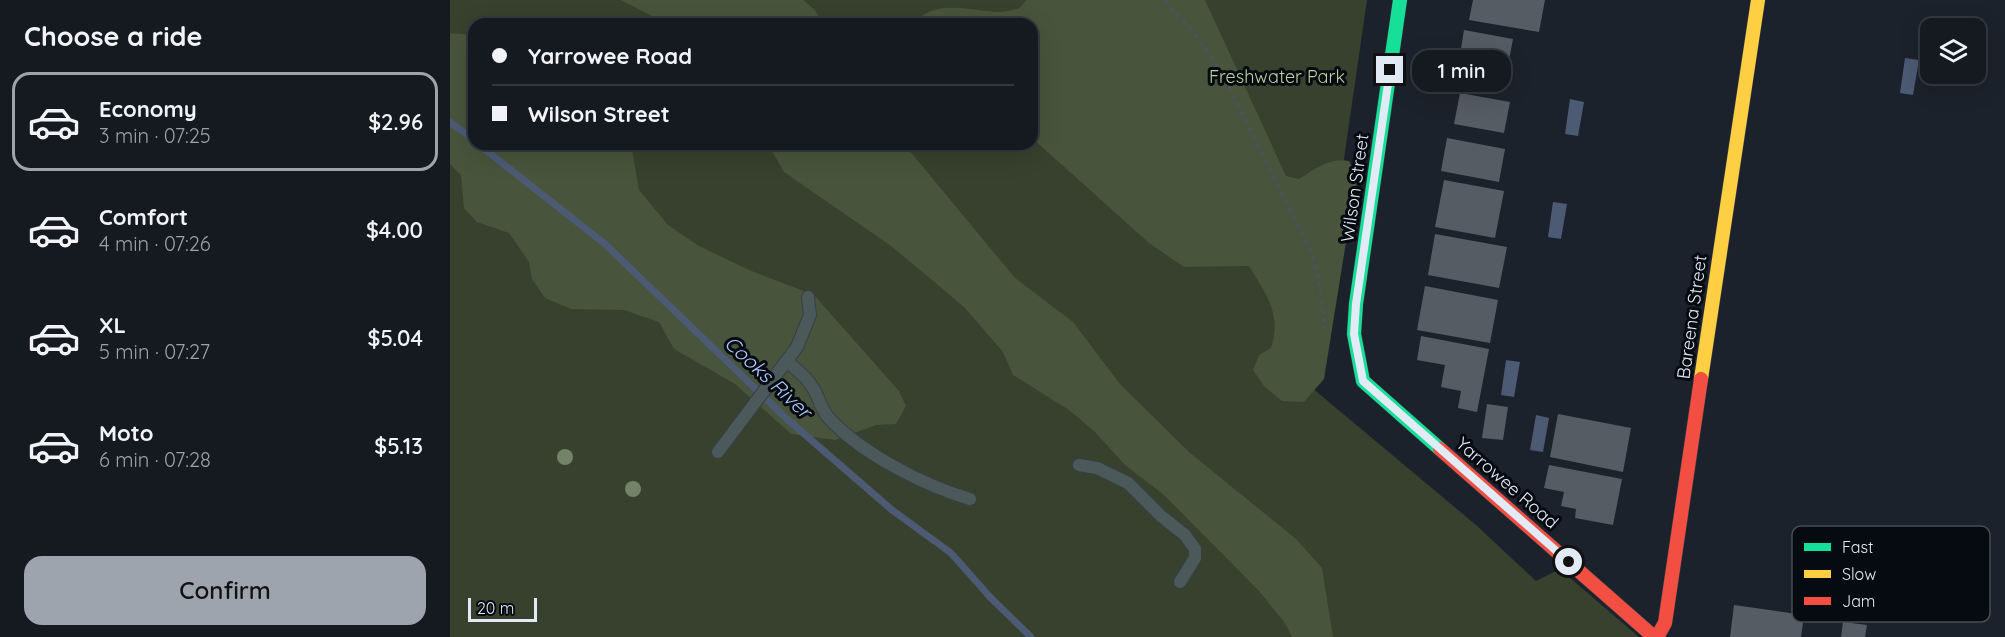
<!DOCTYPE html>
<meta charset="utf-8">
<style>
:root{--surface:#151a20;--page:#1e2329;--text:#f1f3f6;--muted:#9da1a5;--line:#34383e;--accent:#9da4ae}
body{margin:0;font-family:Quicksand,sans-serif;background:var(--page);color:var(--text);height:100vh;display:flex;flex-direction:column;font-size:22px;white-space:nowrap}
*{box-sizing:border-box;margin:0}
p{font-size:20px;color:var(--muted)}
.icon{flex:none;width:33px;height:33px;fill:none;stroke:currentColor;stroke-width:2;stroke-linecap:round;stroke-linejoin:round}
.map{position:relative;flex:1;overflow:hidden}
.panel{display:flex;flex-direction:column;background:var(--surface);width:450px}
.panel>*{flex:none}
.hud{position:absolute;left:18px;top:18px;width:570px;height:132px;border-radius:18px;box-shadow:0 6px 24px #0002,0 0 0 2px var(--line);display:grid;align-content:center;height:132px;padding:0 24px;background:var(--surface)}
.buttons{position:absolute;left:1470px;top:18px;display:grid;gap:12px}
.buttons a{display:grid;place-items:center;width:66px;height:66px;border-radius:12px;background:var(--surface);box-shadow:0 6px 24px #0002,0 0 0 2px var(--line);font-size:30px}
.scale{position:absolute;left:18px;bottom:15px;width:69px;box-sizing:border-box;padding-left:6px;border:3px solid #e2eaf5;border-top:0;font-size:16px;line-height:21px;white-space:nowrap;color:#e2eaf5;-webkit-text-stroke:4px #060a11;paint-order:stroke}
.end{position:absolute;width:27px;height:27px;margin:-14px;border:8px solid #e2eaf5;background:#111;box-shadow:0 0 0 3px #111}
.from{border-radius:50%}
.bubble{position:absolute;height:42px;border-radius:18px;background:var(--surface);box-shadow:0 6px 24px #0002,0 0 0 2px var(--line);font-size:20px;font-weight:600;line-height:42px;text-align:center}
.hud b{display:flex;align-items:center;gap:21px;height:57px;font-size:22px}
.hud b+b{border-top:2px solid var(--line)}
.hud i{width:15px;height:15px;background:var(--text)}
ul{padding:0;list-style:none}
li{display:flex;align-items:center;gap:18px;height:99px;margin:0 12px 9px;padding:0 12px;border:3px solid transparent;border-radius:18px}
li div{flex:1}
li b{display:block;font-size:22px}
li em{font-style:normal;font-weight:600}
li.active{border-color:var(--accent)}
li>.icon{width:54px;height:54px;stroke-width:1.5}
h2{padding:0 24px;font-size:27px;line-height:72px}
.cta{display:flex;gap:12px;margin-top:auto;padding:12px 24px}
.cta a{flex:1;height:69px;border-radius:18px;background:var(--accent);color:#111;font-size:24px;font-weight:600;line-height:69px;text-align:center}
main{display:flex;flex:1;min-height:0}
.map>svg:first-child{display:block}
</style>
<main>
<section class="panel">
<h2>Choose a ride</h2>
<ul>
<li class="active"><svg class="icon" aria-label="car" viewBox="0 0 24 24"><path d="M5 17H2v-5l4-1 3-4h7l3 4 3 1v5h-3M9 17h6M6 11h13"/><circle cx="7" cy="17" r="2"/><circle cx="17" cy="17" r="2"/></svg><div><b>Economy</b><p>3 min · 07:25</p></div><em>$2.96</em></li>
<li><svg class="icon" aria-label="car" viewBox="0 0 24 24"><path d="M5 17H2v-5l4-1 3-4h7l3 4 3 1v5h-3M9 17h6M6 11h13"/><circle cx="7" cy="17" r="2"/><circle cx="17" cy="17" r="2"/></svg><div><b>Comfort</b><p>4 min · 07:26</p></div><em>$4.00</em></li>
<li><svg class="icon" aria-label="car" viewBox="0 0 24 24"><path d="M5 17H2v-5l4-1 3-4h7l3 4 3 1v5h-3M9 17h6M6 11h13"/><circle cx="7" cy="17" r="2"/><circle cx="17" cy="17" r="2"/></svg><div><b>XL</b><p>5 min · 07:27</p></div><em>$5.04</em></li>
<li><svg class="icon" aria-label="car" viewBox="0 0 24 24"><path d="M5 17H2v-5l4-1 3-4h7l3 4 3 1v5h-3M9 17h6M6 11h13"/><circle cx="7" cy="17" r="2"/><circle cx="17" cy="17" r="2"/></svg><div><b>Moto</b><p>6 min · 07:28</p></div><em>$5.13</em></li>
</ul>
<div class="cta"><a>Confirm</a></div>
</section>
<div class="map">
<svg width="1555" height="637" viewBox="0 0 1555 637">
<rect width="100%" height="100%" fill="#1c222b"/>
<path fill="#37412d" fill-rule="evenodd" d="M0,0h917l-56,387 165,138 60,56 18,-9 8,-1 77,66h-1189zM24,24h558v120h-558z"/>
<path fill="#48543c" d="M171,0h182l12,10 7,14h-155z
M576,0h179l81,176 13,3c16,-10 31,-22 50,-18l8,16 -2,30 -9,35 -22,137 -20,23 -22,-1 -18,-15 -11,-16 6,-15 12,-7c11,-34 -5,-54 -22,-82l-65,1 -35,-24 -117,-105v-114h-113l-2,-4c20,-20 52,-10 79,-8 8,0 16,-2 24,-4z
M0,33l24,2v109h157l8,46 29,35 31,21 50,24 65,25 85,96 7,15 -10,18 -20,1 -41,15 -44,-6 -56,-50 -61,-35 -15,-27 -35,-12 -53,-1 -26,-11 -13,-19 -3,-17 -20,-29 -32,-11 -13,-14 -3,-33 -11,-11z
M318,144h136l111,134 58,44 47,62 69,68 107,87 26,29 11,69h-41l-7,-14 -26,-32 -95,-96 -39,-30 -30,-33 -26,-22 -56,-35 -10,-23 -38,-44 -27,-23 -47,-39 -107,-74z"/>
<path fill="#4c5a74" d="M1455,58l14,2 -6,35 -13,-2z
M1120,99l14,3 -6,34 -13,-2z
M1103,202l14,2 -6,35 -13,-2z
M1056,360l14,2 -6,35 -13,-2z
M1086,415l13,3 -6,34 -13,-2z"/>
<g fill="none" stroke-linecap="round" stroke-linejoin="round">
<path stroke="#4c5a74" stroke-width="7" d="M0,122l24,18
M28,144l127,100 182,175 105,91 59,43 39,44 41,40"/>
</g>
<path fill="#565c64" d="M1023,0h72l-6,32 -70,-12z
M1014,30l49,9 -7,37 -48,-9z
M1010,93l50,9 -6,31 -50,-9z
M997,138l58,11 -6,33 -58,-11z
M994,180l60,11 -9,47 -60,-11z
M985,234l72,13 -8,41 -71,-13z
M975,286l73,14 -8,43 -73,-13z
M971,336l68,13 -12,63 -19,-4 3,-17 -20,-4 4,-22 -28,-5z
M1037,404l21,3 -5,33 -21,-2z
M1108,414l73,14 -8,44 -73,-15z
M1099,465l73,14 -9,46 -38,-7 1,-9 -15,-3 3,-14 -20,-4z
M1284,605l70,10 -3,22h-71z
M1393,622l24,3 -2,12h-24z"/>
<g fill="none" stroke-linecap="round" stroke-linejoin="round">
<g stroke="#393f46" stroke-width="14">
<path id="lane" d="M338,362c9,8 19,15 25,26 6,9 7,20 15,29 32,36 97,69 142,82
M268,452l79,-105 13,-32 -2,-18
M629,465l18,3 31,15 33,33 24,19 10,14v9l-15,24"/>
</g>
<g stroke="#393f46" stroke-width="15">
<path id="fast" d="M950,0l-44,304 -2,30 9,47 77,68"/>
</g>
<g stroke="#393f46" stroke-width="15">
<path id="slow" d="M1251,379l57,-379"/>
</g>
<g stroke="#393f46" stroke-width="15">
<path id="jam" d="M990,449l214,188
M1207,637l8,-14 36,-244"/>
</g>
<path stroke="#4a5356" stroke-width="4" stroke-dasharray="4.5 4.5" stroke-linecap="butt" d="M715,0l35,41 23,35 87,172 8,27 7,53"/>
<use href="#lane" stroke="#4c595b" stroke-width="12"/>
<use href="#fast" stroke="#16e098" stroke-width="14"/>
<use href="#slow" stroke="#ffcf43" stroke-width="14"/>
<use href="#jam" stroke="#f24e42" stroke-width="14"/>
</g>
<g fill="#738369">
<circle cx="115" cy="457" r="8"/>
<circle cx="183" cy="489" r="8"/>
</g>
<g fill="none" stroke-linecap="round" stroke-linejoin="round">
<path stroke="#e2eaf5" stroke-width="8" d="M940,70l-34,234 -2,30 9,47 206,181"/>
</g>
<g text-anchor="middle" stroke-width="6" stroke-linejoin="round" paint-order="stroke">
<g font-size="18" fill="#bad29b" stroke="#060a11">
<text x="827" y="83">Freshwater Park</text>
</g>
<g font-size="18" fill="#e2eaf5" stroke="#060a11">
<text transform="translate(905 188) rotate(-82)" y="6">Wilson Street</text>
<text transform="translate(1242 317) rotate(-82)" y="6">Bareena Street</text>
<text transform="translate(1057 483) rotate(41)" y="6">Yarrowee Road</text>
</g>
<g font-size="20" font-style="italic" fill="#afcafd" stroke="#060a11">
<text transform="translate(318 377) rotate(43)" y="7">Cooks River</text>
</g>
</g>
<rect x="1342" y="526" width="198" height="96" rx="9" fill="#060a11" stroke="#484d55" stroke-width="1.5"/>
<rect x="1354" y="543" width="27" height="8" fill="#16e098"/>
<rect x="1354" y="570" width="27" height="8" fill="#ffcf43"/>
<rect x="1354" y="597" width="27" height="8" fill="#f24e42"/>
<g font-size="16" fill="#e2eaf5">
<text x="1392" y="553">Fast</text>
<text x="1392" y="580">Slow</text>
<text x="1392" y="607">Jam</text>
</g>
</svg>
<div class="buttons">
<a><svg class="icon" aria-label="layers" viewBox="0 0 24 24"><path d="M12 4l9 5-9 5-9-5zM3 14l9 5 9-5"/></svg></a>
</div>
<div class="scale">20 m</div>
<i class="end from" style="left:1119px;top:562px"></i>
<i class="end" style="left:940px;top:70px"></i>
<div class="bubble" style="left:962px;top:50px;width:99px">1 min</div>
<div class="hud">
<b><i class="from"></i>Yarrowee Road</b>
<b><i></i>Wilson Street</b>
</div>
</div>
</main>
